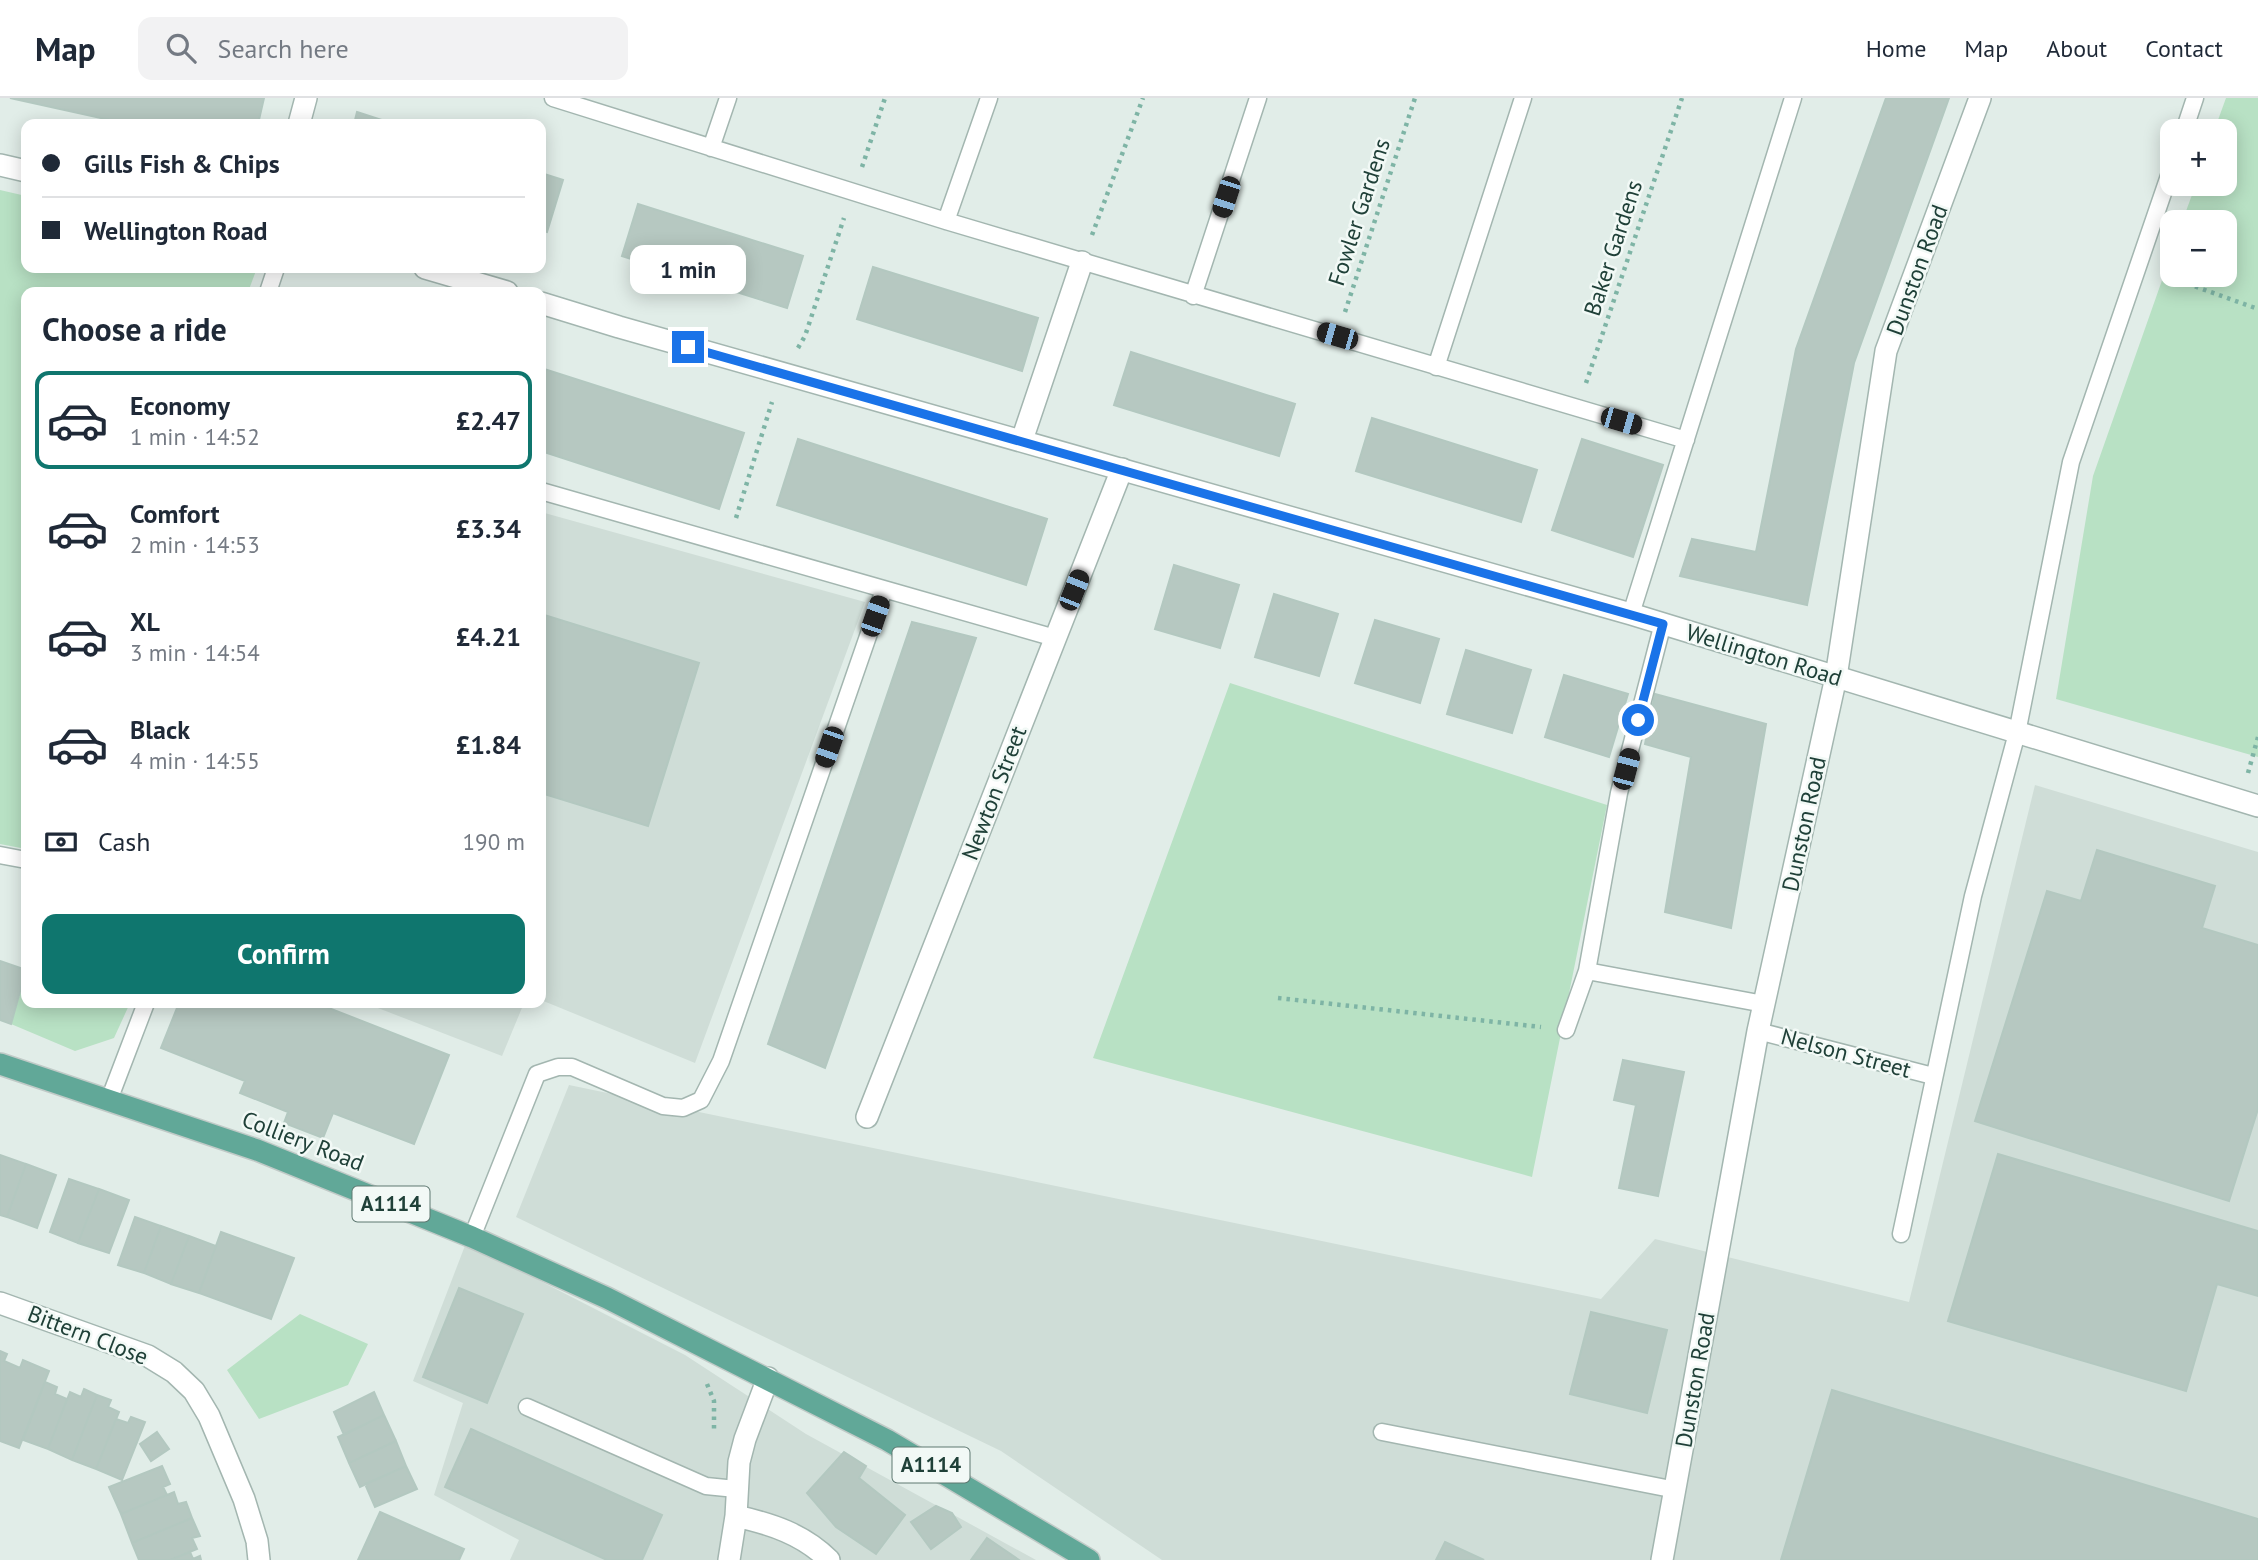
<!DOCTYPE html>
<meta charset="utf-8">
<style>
:root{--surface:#fff;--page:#f2f2f3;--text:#1f2937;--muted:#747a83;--line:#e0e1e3;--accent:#0f766e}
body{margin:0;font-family:"PT Sans",sans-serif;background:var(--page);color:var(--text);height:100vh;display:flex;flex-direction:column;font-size:26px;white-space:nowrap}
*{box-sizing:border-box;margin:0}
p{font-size:23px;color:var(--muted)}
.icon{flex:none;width:38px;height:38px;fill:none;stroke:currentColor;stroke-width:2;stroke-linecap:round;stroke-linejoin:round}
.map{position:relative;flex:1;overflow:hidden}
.side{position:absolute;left:21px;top:189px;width:525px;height:721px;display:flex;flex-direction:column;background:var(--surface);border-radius:14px;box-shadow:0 4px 18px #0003}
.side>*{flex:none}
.banner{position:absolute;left:21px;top:21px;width:525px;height:154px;border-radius:14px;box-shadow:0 4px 18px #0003;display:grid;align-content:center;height:154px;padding:0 21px;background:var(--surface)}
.tools{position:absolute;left:2160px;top:21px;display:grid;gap:14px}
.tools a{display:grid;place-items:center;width:77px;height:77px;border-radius:14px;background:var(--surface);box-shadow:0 4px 18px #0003;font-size:35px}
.end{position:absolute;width:32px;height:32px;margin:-16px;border:9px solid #1a73e8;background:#fff;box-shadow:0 0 0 4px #fff}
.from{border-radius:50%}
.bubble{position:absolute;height:49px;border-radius:14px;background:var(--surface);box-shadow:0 4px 18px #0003;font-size:23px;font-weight:600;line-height:49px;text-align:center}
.car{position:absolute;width:21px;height:42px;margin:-21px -10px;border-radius:9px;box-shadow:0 0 5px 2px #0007;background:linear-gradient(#222 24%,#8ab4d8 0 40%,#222 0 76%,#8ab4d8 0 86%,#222 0)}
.banner b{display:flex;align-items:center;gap:24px;height:66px;font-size:26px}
.banner b+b{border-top:2px solid var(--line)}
.banner i{width:18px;height:18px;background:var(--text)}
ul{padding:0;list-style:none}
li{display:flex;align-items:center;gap:21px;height:98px;margin:0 14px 10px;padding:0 7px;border:4px solid transparent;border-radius:14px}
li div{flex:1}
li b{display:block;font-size:26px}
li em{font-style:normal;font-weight:600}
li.on{border-color:var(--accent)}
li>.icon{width:63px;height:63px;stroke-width:1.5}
h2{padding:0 21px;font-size:32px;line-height:84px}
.pay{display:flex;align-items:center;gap:18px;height:77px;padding:0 21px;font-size:26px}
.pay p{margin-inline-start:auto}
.button{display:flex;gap:14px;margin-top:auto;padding:14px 21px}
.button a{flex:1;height:80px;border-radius:14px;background:var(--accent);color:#fff;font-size:28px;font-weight:600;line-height:80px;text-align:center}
header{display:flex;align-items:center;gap:42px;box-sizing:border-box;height:98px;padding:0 35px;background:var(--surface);border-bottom:2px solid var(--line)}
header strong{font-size:33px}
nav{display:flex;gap:38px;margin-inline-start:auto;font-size:24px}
.search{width:490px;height:63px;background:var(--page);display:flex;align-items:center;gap:18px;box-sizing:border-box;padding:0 24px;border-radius:14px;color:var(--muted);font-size:26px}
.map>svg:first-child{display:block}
</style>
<header>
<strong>Map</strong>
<div class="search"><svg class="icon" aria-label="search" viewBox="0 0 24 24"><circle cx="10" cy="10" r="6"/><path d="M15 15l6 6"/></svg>Search here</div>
<nav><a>Home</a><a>Map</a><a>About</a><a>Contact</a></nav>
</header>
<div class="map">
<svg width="2258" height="1462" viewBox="0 0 2258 1462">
<rect width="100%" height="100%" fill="#e1ede8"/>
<path fill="#cfddd7" d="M541,414l324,90 -170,461 -154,-63z
M2035,687l223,67v708h-1096l-161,-109 -485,-234 53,-132 1032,214 54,-60 254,63z
M365,905h159l-22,53z
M466,1145l219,112 121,79 230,126h-526l9,-20 -85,-45 29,-92 -50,-22z"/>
<path fill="#b8e1c4" d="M2226,0h32v659l-202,-58 37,-223 79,-224v23h52v-53h-42l14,-38h28v-53h-10z
M0,92l26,6v72h231l-9,24h-222v557l-26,-5z
M1230,585l377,122 -75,372 -439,-119z
M26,876v29h104l-16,35 -39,13 -64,-27z
M300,1216l68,30 -20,41 -89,34 -32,-49z"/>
<path fill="#b6c8c1" stroke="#b3c8c0" stroke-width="2" d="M10,0h254l-6,26h-130z
M1886,0h63l-95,265 -47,242 -127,-29 12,-37 64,13 40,-203z
M357,14l37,12h-40z
M541,75l22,7 -16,52 -6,-2z
M638,106l165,52 -16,52 -165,-52z
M873,169l165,51 -16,53 -165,-52z
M1131,254l164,52 -16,52 -165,-51z
M541,270l203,65 -25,76 -178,-58z
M1372,320l165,52 -16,52 -165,-51z
M798,341l249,80 -21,66 -249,-80z
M1582,341l81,26 -30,92 -81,-27z
M1174,467l65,20 -19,63 -65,-19z
M1274,496l64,20 -19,62 -64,-19z
M541,516l158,49 -51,163 -107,-33z
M1375,522l64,19 -19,64 -65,-20z
M912,524l64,16 -151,430 -57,-24z
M1466,552l65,20 -19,63 -65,-19z
M1564,577l64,19 -19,63 -64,-20z
M1655,596l111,30 -35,204 -66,-16 26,-155 -46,-13z
M2097,752l118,36 -13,42 56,17v164l-29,92 -254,-80 72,-230 34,10z
M0,863l26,9 -15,54 -11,-4z
M179,905h137l133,52 -35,89 -81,-31 -10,25 -39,-15 4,-11 -48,-19 5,-12 -84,-33z
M1623,962l61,12 -26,124 -39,-8 17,-83 -22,-5z
M1998,1056l260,77v65l-41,-12 -31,107 -238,-70z
M0,1057l26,9 -19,53 -7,-2z
M26,1066l30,11 -19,53 -30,-11z
M69,1081l30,10 -21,54 -28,-11z
M99,1091l30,11 -20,53 -31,-10z
M135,1119l26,9 -17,47 -26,-8z
M161,1128l28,10 -18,48 -27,-11z
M221,1134l73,26 -23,61 -72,-26z
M189,1138l27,10 -17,47 -28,-9z
M459,1190l64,26 -36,89 -64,-26z
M1591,1214l76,18 -20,83 -77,-19z
M0,1253l7,3 -3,7 16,7 3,-8 26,11 -30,77 -19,-7z
M45,1284l12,5 -2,7 12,5 -19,50 -25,-9z
M84,1291l13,6 -25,65 -24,-11 22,-57 11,5z
M1832,1292l426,129v41h-477z
M374,1294l10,23 -40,20 -10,-23z
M97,1297l14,5 -3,7 11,5 -23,57 -24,-9z
M384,1317l12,26 -47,22 -11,-26z
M131,1319l14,5 -23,58 -26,-11 20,-50 12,4z
M471,1331l191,86 -20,45h-35l-162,-73z
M157,1334l12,17 -18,12 -11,-17z
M396,1343l10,25 -46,21 -11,-24z
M844,1354l22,14 -7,12 46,37 -29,39 -40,-27 -29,-34z
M162,1368l8,18 -7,3 4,8 -46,19 -12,-27z
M406,1368l11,23 -42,18 -10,-23z
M174,1394l4,12 8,-2 6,16 -60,25 -11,-29z
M936,1408l16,7 9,14 -30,22 -20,-27z
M380,1414l84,37 -5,11h-101z
M192,1420l8,18 -8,2 5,11 -27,11h-31l-7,-17z
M987,1440l32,22h-48z
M1445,1444l39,18h-48z
M190,1454l3,7 7,-3 1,4h-31z"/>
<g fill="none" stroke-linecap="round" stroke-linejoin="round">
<g stroke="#a3b6b0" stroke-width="19">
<path id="service" d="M553,0l393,123 740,219
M2184,33l11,-33
M711,50l17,-50
M946,123l43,-123
M268,194l8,-24
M1193,198l65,-198
M1436,269l87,-269
M541,393l514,147
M1631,516l162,-516
M0,757l26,5
M1587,873l177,33
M1566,932l21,-59 32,-178 44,-170
M1758,933l175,45
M109,1002l37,-97
M1901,1136l72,-338 44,-163 54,-271 101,-295
M472,1139l65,-163 21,-7h14l91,39 20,2 18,-8 20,-39 163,-471
M527,1309l179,79 30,3
M1382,1334l294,58"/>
</g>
<g stroke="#a3b6b0" stroke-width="24">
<path id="minor" d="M299,26l7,-26
M1022,342l60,-178
M867,1019l255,-648
M0,1205l148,53 26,16 20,19 15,25 35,83 13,42 2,19
M736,1418c35,8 67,18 93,44
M729,1462l7,-44 3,-54 6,-23 23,-61
M1662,1462l96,-529 78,-354 50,-326 94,-253"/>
</g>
<g stroke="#a3b6b0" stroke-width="24">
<path id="tertiary" d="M0,67l26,6
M425,170l82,24
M541,205l78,24 1012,287 627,192"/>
</g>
<g stroke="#c0cac7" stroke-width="24">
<path id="primary" d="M0,966l257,86 215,87 135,61 280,142 202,120"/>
</g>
<path stroke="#7eb4a5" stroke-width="4.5" stroke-dasharray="3.5 5" stroke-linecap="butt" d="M862,69l23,-69
M1092,137l51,-137
M2163,177l95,34
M1345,214l70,-214
M798,250l7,-12 39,-118
M1586,285l96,-285
M736,420l36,-116
M2248,675l10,-36
M1278,900l263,29
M707,1286l7,17v29"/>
<use href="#service" stroke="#fff" stroke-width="16"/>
<use href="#minor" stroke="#fff" stroke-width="21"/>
<use href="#tertiary" stroke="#fff" stroke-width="21"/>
<use href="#primary" stroke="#61a898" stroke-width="21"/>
</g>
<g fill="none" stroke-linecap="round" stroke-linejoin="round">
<path stroke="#1a73e8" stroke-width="9" d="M688,249l975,277 -25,96"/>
</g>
<g text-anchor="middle" stroke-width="5" stroke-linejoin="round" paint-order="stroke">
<g fill="#f2f9f6" stroke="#5e7871" stroke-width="2">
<rect x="352.5" y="1088.5" width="77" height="35" rx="5"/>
<rect x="892.5" y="1349.5" width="77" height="35" rx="5"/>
</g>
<g font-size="21" font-weight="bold" fill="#1f4038">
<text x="391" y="1113">A1114</text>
<text x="931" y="1374">A1114</text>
</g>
<g font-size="23" fill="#1f4038" stroke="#f2f9f6">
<text transform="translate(1359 114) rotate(-72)" y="8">Fowler Gardens</text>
<text transform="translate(1613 150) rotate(-72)" y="8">Baker Gardens</text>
<text transform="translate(1917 172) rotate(-70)" y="8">Dunston Road</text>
<text transform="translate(1764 557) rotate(17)" y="8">Wellington Road</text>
<text transform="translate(994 695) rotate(-69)" y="8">Newton Street</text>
<text transform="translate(1804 726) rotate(-78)" y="8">Dunston Road</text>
<text transform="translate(1846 955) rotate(15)" y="8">Nelson Street</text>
<text transform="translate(303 1043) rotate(21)" y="8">Colliery Road</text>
<text transform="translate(88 1237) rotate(21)" y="8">Bittern Close</text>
<text transform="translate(1695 1282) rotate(-80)" y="8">Dunston Road</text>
</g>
</g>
</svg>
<div class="tools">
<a>+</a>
<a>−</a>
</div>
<i class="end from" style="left:1638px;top:622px"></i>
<i class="end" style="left:688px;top:249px"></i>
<div class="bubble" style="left:630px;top:147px;width:116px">1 min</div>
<i class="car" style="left:1226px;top:99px;rotate:198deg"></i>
<i class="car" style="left:1337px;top:238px;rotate:286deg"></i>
<i class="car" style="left:1621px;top:323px;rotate:106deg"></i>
<i class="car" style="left:1074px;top:492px;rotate:22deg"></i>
<i class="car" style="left:875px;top:518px;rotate:19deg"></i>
<i class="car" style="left:829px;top:649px;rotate:199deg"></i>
<i class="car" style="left:1626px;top:671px;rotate:15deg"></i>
<div class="banner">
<b><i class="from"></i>Gills Fish &amp; Chips</b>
<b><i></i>Wellington Road</b>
</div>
<section class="side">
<h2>Choose a ride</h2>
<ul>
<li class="on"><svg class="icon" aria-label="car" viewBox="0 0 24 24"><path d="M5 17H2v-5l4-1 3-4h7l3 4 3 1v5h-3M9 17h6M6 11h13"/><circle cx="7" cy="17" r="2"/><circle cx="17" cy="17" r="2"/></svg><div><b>Economy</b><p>1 min · 14:52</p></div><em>£2.47</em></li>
<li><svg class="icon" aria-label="car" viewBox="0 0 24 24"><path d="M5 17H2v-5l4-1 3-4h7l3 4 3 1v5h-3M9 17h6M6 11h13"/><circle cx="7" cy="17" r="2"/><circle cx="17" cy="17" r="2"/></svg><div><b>Comfort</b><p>2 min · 14:53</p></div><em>£3.34</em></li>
<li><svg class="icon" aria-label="car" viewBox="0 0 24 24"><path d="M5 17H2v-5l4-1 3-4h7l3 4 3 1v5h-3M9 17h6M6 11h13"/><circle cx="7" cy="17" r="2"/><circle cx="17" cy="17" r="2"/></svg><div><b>XL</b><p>3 min · 14:54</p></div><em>£4.21</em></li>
<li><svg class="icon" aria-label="car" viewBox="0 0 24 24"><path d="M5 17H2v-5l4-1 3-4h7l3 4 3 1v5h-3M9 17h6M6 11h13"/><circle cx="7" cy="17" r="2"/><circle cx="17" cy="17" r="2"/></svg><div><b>Black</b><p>4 min · 14:55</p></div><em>£1.84</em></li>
</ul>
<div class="pay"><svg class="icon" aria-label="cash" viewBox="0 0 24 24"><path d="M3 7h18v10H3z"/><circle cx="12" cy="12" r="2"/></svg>Cash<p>190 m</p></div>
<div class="button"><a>Confirm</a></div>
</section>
</div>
